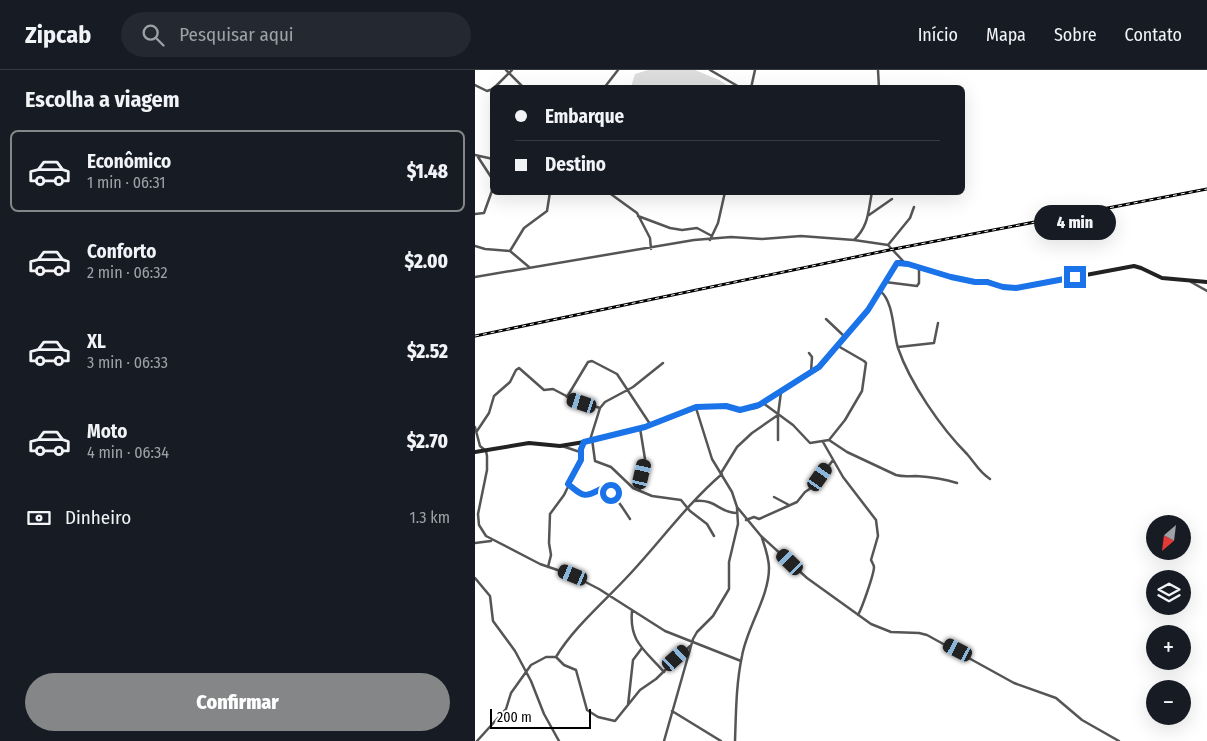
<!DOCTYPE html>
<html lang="pt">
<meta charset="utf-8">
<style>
:root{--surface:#171b24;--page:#242831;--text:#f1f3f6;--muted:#9ea1a6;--line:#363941;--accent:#858687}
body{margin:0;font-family:"Fira Sans Condensed",sans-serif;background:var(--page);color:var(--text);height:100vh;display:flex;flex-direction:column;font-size:19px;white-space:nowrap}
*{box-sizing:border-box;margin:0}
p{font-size:16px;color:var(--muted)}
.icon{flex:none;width:28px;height:28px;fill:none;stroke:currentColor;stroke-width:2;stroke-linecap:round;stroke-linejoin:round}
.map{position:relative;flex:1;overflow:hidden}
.details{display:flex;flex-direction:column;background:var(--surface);width:475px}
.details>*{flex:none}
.hud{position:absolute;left:15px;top:15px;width:475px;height:110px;border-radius:8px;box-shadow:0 5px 20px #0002;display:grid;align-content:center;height:110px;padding:0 25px;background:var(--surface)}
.needle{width:32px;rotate:208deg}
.fabs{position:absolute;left:671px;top:445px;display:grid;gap:10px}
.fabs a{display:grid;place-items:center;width:45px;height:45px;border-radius:50%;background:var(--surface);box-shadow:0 5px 20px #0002;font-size:25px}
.scale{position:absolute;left:15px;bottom:12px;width:101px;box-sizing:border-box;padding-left:5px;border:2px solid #000;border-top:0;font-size:14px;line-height:18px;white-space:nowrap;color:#000;-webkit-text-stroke:4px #fff;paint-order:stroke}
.end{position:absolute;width:22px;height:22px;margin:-11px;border:6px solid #1a73e8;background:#fff;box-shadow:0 0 0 2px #fff}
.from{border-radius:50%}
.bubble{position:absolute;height:35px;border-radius:18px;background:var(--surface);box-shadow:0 5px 20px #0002;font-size:16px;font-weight:800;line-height:35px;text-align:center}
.car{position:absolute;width:15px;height:30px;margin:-15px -8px;border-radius:6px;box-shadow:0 0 4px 1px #0007;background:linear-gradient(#222 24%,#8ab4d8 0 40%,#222 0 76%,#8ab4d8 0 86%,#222 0)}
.hud b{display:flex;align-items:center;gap:18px;height:48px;font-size:19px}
.hud b+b{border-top:1px solid var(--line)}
.hud i{width:12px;height:12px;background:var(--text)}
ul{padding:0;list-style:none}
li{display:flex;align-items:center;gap:15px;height:82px;margin:0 10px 8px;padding:0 15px;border:2px solid transparent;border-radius:8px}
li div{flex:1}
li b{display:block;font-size:19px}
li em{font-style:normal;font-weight:800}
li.active{border-color:var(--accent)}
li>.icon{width:45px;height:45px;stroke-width:1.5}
h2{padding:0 25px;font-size:22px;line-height:60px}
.pay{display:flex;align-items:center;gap:12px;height:55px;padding:0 25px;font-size:19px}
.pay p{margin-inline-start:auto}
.button{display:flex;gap:10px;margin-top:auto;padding:10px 25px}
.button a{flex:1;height:58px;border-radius:30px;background:var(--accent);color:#fff;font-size:20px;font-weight:800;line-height:58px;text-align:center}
header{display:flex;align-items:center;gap:30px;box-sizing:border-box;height:70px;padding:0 25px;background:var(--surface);border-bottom:1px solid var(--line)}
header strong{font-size:24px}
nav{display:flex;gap:28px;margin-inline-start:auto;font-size:18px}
.search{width:350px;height:45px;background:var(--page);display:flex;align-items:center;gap:12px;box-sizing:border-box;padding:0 18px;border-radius:28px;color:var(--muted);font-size:19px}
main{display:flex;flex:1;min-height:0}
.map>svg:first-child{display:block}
</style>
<header>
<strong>Zipcab</strong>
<div class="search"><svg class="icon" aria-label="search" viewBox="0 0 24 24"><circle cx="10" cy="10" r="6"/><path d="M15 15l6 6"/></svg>Pesquisar aqui</div>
<nav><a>Início</a><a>Mapa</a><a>Sobre</a><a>Contato</a></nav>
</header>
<main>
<section class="details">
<h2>Escolha a viagem</h2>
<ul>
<li class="active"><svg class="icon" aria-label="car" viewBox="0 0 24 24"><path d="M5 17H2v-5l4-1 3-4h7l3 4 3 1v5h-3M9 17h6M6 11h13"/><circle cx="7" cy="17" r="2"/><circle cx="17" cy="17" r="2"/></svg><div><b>Econômico</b><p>1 min · 06:31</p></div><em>$1.48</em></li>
<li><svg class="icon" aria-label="car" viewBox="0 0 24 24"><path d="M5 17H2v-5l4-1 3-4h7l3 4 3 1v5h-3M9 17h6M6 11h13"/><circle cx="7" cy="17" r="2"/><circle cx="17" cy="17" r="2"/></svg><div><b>Conforto</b><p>2 min · 06:32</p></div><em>$2.00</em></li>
<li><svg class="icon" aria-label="car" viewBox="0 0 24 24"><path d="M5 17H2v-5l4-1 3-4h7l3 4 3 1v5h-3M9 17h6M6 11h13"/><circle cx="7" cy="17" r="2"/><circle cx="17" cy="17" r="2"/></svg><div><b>XL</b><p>3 min · 06:33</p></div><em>$2.52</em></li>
<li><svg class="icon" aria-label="car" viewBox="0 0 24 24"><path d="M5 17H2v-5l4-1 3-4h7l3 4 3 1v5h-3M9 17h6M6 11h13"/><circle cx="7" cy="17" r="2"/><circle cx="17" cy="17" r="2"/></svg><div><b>Moto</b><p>4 min · 06:34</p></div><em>$2.70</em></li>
</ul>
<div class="pay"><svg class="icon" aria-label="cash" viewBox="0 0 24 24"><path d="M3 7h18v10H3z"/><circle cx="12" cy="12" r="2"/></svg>Dinheiro<p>1.3 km</p></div>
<div class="button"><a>Confirmar</a></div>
</section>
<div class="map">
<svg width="732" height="671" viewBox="0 0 732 671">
<rect width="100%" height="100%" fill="#fff"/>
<path fill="#dcdcdc" d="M173,0h47l24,10 11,7h-99l4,-13z"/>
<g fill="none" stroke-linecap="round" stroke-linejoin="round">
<path stroke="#555" stroke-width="2.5" d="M31,0l18,18
M235,0l31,18
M403,0l1,18
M0,15l12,6 6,-2
M19,18l18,-18
M129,18l14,-18
M276,18l4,-18
M0,85l18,4
M3,87l15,23
M133,122l29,21 13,25 1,11
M0,144l9,-1 9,-25
M394,145l23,-16
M163,146l32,12 12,2 15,-2 15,8
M235,170l8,-17 7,-31
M379,170l34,5 16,17
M413,175l22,-27 4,-11
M0,176l10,3 25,2 19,16
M35,181l14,-23 23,-17 3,-19
M0,207l219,-37 37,-3 31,2 39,-3 53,4c15,-14 14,-29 18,-48
M410,212l32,4 2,-3v-15
M716,212l16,9
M405,221c14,10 13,42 18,57 12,35 43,80 69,106 8,9 12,18 23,25
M351,249l19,18
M423,277l36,-4 4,-20
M334,283l3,4 -1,15
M92,327l21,-35 4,-1 25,13 33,50
M288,333l30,22 17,18 19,-3 16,-20 17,-29 4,-28 -2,-2 -26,-15
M221,338l16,51 20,33 5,15 24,29 46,42 64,46 20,8 28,1 8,2 87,48 42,15 26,22 37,21
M0,357l5,19 6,5 1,5v14l-9,44 1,11 7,11 54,28 32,11 27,14 66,42 76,30
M2,361l12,-18 5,-17 16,-14 6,-12 3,-2 25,22 9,-1 19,10 28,9
M117,369l3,22 16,6 22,21 19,8 29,4 9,11 17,13 7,12
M115,370l10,-32 5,-6 28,-15 30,-24
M303,370v-25
M354,370l18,12 49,23c7,2 12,1 20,1 14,1 28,3 41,7
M348,372l20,35 33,43 2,16 -7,24c1,2 3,5 3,7 0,7 -12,41 -16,48
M87,376l18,6
M246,403l16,-26 15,-14 26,-18 3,-23
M93,415c16,12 15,13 33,4 13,2 22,20 29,30
M165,420l-1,-4 6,-27 -5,-31
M299,427l15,8
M220,431c22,-2 24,12 42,12
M271,450l8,-3 5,2 38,-17 8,-10 9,-6 19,-26
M0,473l16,-2
M73,497l3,-12 -2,-12 1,-29 14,-19 17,-35v-11l2,-6
M0,508l15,18 3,25 22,30 16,30 13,33 15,27
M157,541c-3,31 13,39 32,61
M81,587l8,8 12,5 11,40 11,7 17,4 25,-31 16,-11 34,-33
M153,635l5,-45 9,-12
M197,641l49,30
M2,671l29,-32 5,-16 20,-28 15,-8h10c17,-29 50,-57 73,-82 31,-33 58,-71 93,-101
M189,671l29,-102 4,-7 16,-16 16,-27v-27l9,-38 -1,-16
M260,671c1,-28 1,-57 7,-85 5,-29 27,-59 27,-88 0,-10 -4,-21 -7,-30"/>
<path stroke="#222" stroke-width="4" d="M0,382l54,-9 31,3 24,-4 61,-15 56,-21h25l14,4 16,-3 64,-40 48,-57 28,-46 4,-2 51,15 24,5 12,-1 16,6 13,1 118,-22 7,2 21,10 45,4"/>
<g stroke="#000" stroke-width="3">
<path id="rail" d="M0,266l419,-87 313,-60"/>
</g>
<use href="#rail" stroke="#fff" stroke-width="1" stroke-dasharray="4" stroke-linecap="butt"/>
</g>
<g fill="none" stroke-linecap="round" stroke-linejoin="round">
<path stroke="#1a73e8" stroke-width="6" d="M136,423l-10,-4c-17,9 -17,8 -33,-5l13,-24v-11l3,-7 61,-15 51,-20 30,-1 14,4 19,-5 60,-38 49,-57 29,-47 11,1 43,13 24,5h12l16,5 13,1 59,-11"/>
</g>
</svg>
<div class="fabs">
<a><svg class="needle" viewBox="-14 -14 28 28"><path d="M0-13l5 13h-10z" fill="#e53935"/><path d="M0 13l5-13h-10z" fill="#9ea1a6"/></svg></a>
<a><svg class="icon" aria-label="layers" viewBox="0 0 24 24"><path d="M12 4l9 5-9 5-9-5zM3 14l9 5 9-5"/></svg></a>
<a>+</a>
<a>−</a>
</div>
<div class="scale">200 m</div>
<i class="end from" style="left:136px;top:423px"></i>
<i class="end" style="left:600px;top:207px"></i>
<div class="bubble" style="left:559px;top:135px;width:82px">4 min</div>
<i class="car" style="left:107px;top:333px;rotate:288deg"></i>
<i class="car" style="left:167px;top:404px;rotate:13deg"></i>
<i class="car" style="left:345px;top:407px;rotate:35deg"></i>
<i class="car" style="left:315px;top:492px;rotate:314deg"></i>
<i class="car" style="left:98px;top:505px;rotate:292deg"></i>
<i class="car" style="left:483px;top:580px;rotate:297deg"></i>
<i class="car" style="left:201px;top:588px;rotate:48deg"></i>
<div class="hud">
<b><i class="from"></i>Embarque</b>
<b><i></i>Destino</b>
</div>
</div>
</main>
